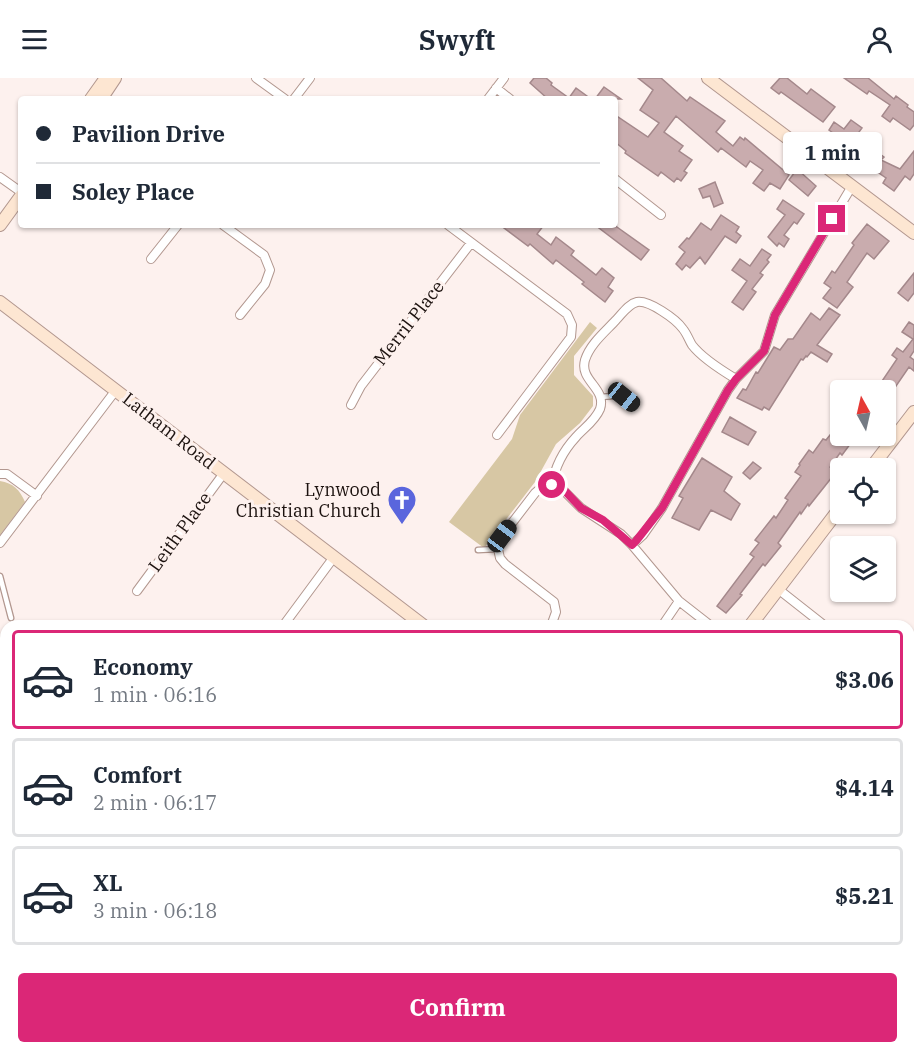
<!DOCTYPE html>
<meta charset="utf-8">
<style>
:root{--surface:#fff;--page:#f2f2f3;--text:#1f2937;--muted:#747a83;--line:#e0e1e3;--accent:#db2777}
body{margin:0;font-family:"IBM Plex Serif",serif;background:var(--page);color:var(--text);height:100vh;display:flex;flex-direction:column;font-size:22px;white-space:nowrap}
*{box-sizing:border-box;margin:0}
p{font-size:20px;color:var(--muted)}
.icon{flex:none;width:33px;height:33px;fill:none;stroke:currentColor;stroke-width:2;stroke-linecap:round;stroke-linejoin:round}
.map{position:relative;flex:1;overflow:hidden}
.panel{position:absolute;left:0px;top:542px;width:915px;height:434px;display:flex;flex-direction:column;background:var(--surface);border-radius:18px 18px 0 0;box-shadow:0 2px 4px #0004}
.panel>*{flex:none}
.banner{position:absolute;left:18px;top:18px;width:600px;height:132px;border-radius:6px;box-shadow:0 2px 4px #0004;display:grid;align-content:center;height:132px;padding:0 18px;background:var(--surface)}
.needle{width:39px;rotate:352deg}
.fabs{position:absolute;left:830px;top:302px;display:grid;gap:12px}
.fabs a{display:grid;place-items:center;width:66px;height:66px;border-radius:6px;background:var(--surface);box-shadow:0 2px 4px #0004;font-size:30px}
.end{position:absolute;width:27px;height:27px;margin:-14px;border:8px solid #db2777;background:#fff;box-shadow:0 0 0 3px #fff}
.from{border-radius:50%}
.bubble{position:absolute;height:42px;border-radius:6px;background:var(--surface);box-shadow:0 2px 4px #0004;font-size:20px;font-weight:800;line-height:42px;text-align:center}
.car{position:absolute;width:18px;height:36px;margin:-18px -9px;border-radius:8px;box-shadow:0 0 4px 2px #0007;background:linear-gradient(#222 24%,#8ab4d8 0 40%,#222 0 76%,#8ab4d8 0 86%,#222 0)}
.banner b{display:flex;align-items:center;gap:21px;height:57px;font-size:22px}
.banner b+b{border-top:2px solid var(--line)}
.banner i{width:15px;height:15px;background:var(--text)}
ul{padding:10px 0 0;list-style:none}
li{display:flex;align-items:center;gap:18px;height:99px;margin:0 12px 9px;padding:0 6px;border:3px solid var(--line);border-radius:6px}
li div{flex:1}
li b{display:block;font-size:22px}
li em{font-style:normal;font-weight:800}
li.active{border-color:var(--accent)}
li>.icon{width:54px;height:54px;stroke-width:1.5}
.primary-button{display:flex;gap:12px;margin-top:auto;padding:12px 18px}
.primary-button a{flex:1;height:69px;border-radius:6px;background:var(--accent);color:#fff;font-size:24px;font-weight:800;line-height:69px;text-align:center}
header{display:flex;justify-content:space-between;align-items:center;height:78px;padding:0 18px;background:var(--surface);font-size:27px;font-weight:800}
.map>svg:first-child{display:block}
</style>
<header><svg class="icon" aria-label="menu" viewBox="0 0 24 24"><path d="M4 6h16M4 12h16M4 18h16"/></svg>Swyft<svg class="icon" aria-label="person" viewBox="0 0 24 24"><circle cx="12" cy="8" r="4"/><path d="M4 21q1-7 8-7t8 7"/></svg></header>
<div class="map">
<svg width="914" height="974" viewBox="0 0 914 974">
<rect width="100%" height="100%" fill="#fdf1ee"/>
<path fill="#d7c7a4" d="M590,244l7,6 -23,28v19l19,21v10l-13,17 -24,21 -21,38 -51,66 -35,-26 63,-83 8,-24z
M0,403c13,2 20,9 25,21l-25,33z"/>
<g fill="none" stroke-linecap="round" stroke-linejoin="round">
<path stroke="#d5abbf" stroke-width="3" d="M909,680l5,-3"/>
</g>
<path fill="#c9acae" stroke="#a4888b" stroke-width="1.5" d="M534,0h12l6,5 -1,2 18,13 7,-10 15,11h-43l-18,-16z
M638,0h23l26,23 3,-4 35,24 -9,11 17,14 7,-9 4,3 1,-2 44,37 -9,14 -10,-6 -6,8 -11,-8 10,-13 -13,-9 -4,6 -25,-19 -3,4 -42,-36 -12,16 19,14 -4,5 13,9 -8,11 3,2 -6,8 -4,-3 -3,4 -13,-10 -3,4 -33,-23 1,-2 -11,-9v-27l33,22 11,-14 -19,-13 13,-20z
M780,0h7l20,16 4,-5 24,18 -12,15 -42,-30 -2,2 -8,-6z
M844,0h24l26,21 2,-3 12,9 -1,2 7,5v13l-4,5 -17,-12 -3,4 -8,-6 8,-11 -21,-14 -2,3z
M604,9l17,12h-26z
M851,42l11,8 -6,8 28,21 -3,3 19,9 14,-18v23l-4,6 -5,-4 -11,15 -11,-8 3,-5 -19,-13 1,-6 -19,-14 -3,4 -8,-6 2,-2 -9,-6 2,-2 -4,-3 5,-8 10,7z
M797,91l19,17 -8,10 -19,-16z
M715,104l8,21 -9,4 -4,-11 -7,2 -4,-9z
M783,122l21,14 -7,10 -3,-2 -10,13 5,4 -5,8 -5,-4 -2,3 -9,-9 17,-22 -8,-6z
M721,137l18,12 -3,5 5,4 -5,7 -11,-7 -20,28 -5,-7 -10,11 -4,-3 -4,5 -6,-6 9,-12 -6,-5 8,-9 2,1 12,-16 10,7z
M867,146l22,17 -15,18 -7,-6 -20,29 6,5 -16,21 -14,-10 8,-10 -7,-5 8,-12 3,2 19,-28 -2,-2z
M500,147h44l-7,9 14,11 5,-8 18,14 -3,4 25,20 6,-7 12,10 -6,9 5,4 -8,11 -23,-18 2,-2 -28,-22 -3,4 -23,-20 -2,2z
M595,147h19l35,25 -8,10z
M762,171l9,6 -4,5 2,2 -9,11 3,2 -11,14 4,3 -13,18 -11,-8 15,-21 -15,-11 8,-11 10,7z
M914,195v20l-6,8 -10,-8z
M829,230l11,7 -23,30 15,9 -5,8 -16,-10 -4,5 -1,-1 -3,4 -2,-1 -32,51 -5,-3 -2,3 -25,-12 6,-9 3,1 10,-18 2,1 16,-26 6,3 8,-11h5l18,-26 9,7z
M909,244l5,3v26l-4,6 4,3v11l-5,-4 -24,35v-12h-9l21,-31 -5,-4 5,-7 6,4 10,-13 -11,-7z
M730,339l26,15 -8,13 -26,-13z
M834,352l17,13 -9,12 -2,-2 -10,14 6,5 -27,34 -1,-2 -7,10 -1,-2 -22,31 3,3 -16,20 -2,-2 -23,30 2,1 -16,18 -9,-7 37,-49 -4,-3 9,-11 -4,-3 19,-24 2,2 12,-18 -3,-2 16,-22 -6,-4 5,-7 -1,-1 10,-14 4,3 10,-14 3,1z
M702,380l30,19 -8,14 16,13 -9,16 -20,-10 -12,20 -27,-12 11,-20 -4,-2z
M753,384l8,6 -11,11 -7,-6z"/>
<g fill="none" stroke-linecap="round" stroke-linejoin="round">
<g stroke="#b2978f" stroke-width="7">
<path id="lane" d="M601,319c15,-2 22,-1 34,8
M478,472l20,-1
M0,498l11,42"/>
</g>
<g stroke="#b2978f" stroke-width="10">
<path id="street" d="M256,0l29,21
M496,10l14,11
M294,21l16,-21
M488,21l16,-21
M0,99l21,15
M615,101l46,36
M223,147l41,30 6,15 -5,14 -25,31
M448,147l119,89 5,11 -1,12 -74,98
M151,181l27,-34
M351,327l10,-19 110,-143
M0,396h7l30,22
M552,407c3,-19 11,-34 24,-48 8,-9 19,-16 24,-28 7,-21 -21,-28 -15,-49 5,-16 20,-28 31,-40 6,-6 12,-16 21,-18 12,-2 39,17 46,27 4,5 6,11 9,16 10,13 29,25 44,34
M0,465l116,-153
M632,467l11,-10 19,-27 66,-118 8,-11 28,-28 11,-36 77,-129
M778,511l47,37
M137,513l87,-118
M283,548l51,-69
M551,548l5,-14 -2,-10 -49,-38 -5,-6 -2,-9 4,-13 33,-43 8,-7 9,-1 12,6 17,17 40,26 11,11 47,56 32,25
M662,548l17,-25
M909,576l5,-5
M0,691l6,-8
M0,876l6,5
M0,917l6,-8
M139,974v-5
M303,974l4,-5
M538,974l8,-5
M717,974l1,-5
M771,974v-5"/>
</g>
<g stroke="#b2978f" stroke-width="14">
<path id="secondary" d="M708,0l206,155
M91,21l15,-21
M101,21l14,-21
M0,147l21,-29
M0,224l424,324
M871,390l43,-56
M750,548l90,-118
M909,829l5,-1
M909,839h5
M462,974l6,-5
M476,974l5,-5"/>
</g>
<use href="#lane" stroke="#fff" stroke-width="4.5"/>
<use href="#street" stroke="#fff" stroke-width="8"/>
<use href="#secondary" stroke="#fde6d2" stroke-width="12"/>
</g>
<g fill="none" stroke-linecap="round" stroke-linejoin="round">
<path stroke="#db2777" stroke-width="8" d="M552,407l12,5 17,18 22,12 29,25 4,-4 26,-33 66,-118 8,-11 28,-28 11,-36 57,-96"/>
</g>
<defs>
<g id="church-pin" transform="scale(1.5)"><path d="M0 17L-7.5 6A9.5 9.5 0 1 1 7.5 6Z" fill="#5a66dd" stroke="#fdf1ee"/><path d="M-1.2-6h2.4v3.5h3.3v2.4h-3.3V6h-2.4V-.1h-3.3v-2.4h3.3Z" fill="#fff"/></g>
</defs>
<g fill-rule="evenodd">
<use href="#church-pin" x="402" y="422"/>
</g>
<g text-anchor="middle" stroke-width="6" stroke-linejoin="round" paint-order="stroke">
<g font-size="18" fill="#1c120f" stroke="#fdf1ee">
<text transform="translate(409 245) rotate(-52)" y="6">Merril Place</text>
<text transform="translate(169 353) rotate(38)" y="6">Latham Road</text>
<text transform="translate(180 454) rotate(-54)" y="6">Leith Place</text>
</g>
<g font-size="18" fill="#1c120f" stroke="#fdf1ee" text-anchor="end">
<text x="381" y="418">Lynwood<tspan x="381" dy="21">Christian Church</tspan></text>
</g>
</g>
</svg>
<div class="fabs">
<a><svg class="needle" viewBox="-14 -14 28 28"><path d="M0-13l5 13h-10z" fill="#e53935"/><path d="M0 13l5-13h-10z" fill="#747a83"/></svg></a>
<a><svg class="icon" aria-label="locate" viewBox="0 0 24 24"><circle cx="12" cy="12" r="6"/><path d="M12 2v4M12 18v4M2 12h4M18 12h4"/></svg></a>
<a><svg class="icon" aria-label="layers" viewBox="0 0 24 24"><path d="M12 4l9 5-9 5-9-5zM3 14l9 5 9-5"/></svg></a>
</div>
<i class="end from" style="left:552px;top:407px"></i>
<i class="end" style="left:832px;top:141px"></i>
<div class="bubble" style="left:783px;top:54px;width:99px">1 min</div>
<i class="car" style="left:624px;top:319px;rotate:129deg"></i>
<i class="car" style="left:502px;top:458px;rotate:37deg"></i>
<div class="banner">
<b><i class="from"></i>Pavilion Drive</b>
<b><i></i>Soley Place</b>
</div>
<section class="panel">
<ul>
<li class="active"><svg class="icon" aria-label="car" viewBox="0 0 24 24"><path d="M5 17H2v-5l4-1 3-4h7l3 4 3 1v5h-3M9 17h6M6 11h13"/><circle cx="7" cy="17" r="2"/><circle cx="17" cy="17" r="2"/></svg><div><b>Economy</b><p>1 min · 06:16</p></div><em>$3.06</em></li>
<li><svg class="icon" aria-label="car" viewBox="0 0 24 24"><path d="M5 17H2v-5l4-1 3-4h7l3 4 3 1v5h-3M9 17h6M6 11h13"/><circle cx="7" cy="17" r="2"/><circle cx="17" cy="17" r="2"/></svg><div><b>Comfort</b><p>2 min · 06:17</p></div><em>$4.14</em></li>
<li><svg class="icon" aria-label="car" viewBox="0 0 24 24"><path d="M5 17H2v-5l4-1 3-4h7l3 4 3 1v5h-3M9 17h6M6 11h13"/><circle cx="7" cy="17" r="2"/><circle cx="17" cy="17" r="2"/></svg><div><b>XL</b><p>3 min · 06:18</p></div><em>$5.21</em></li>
</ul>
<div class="primary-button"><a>Confirm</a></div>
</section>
</div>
